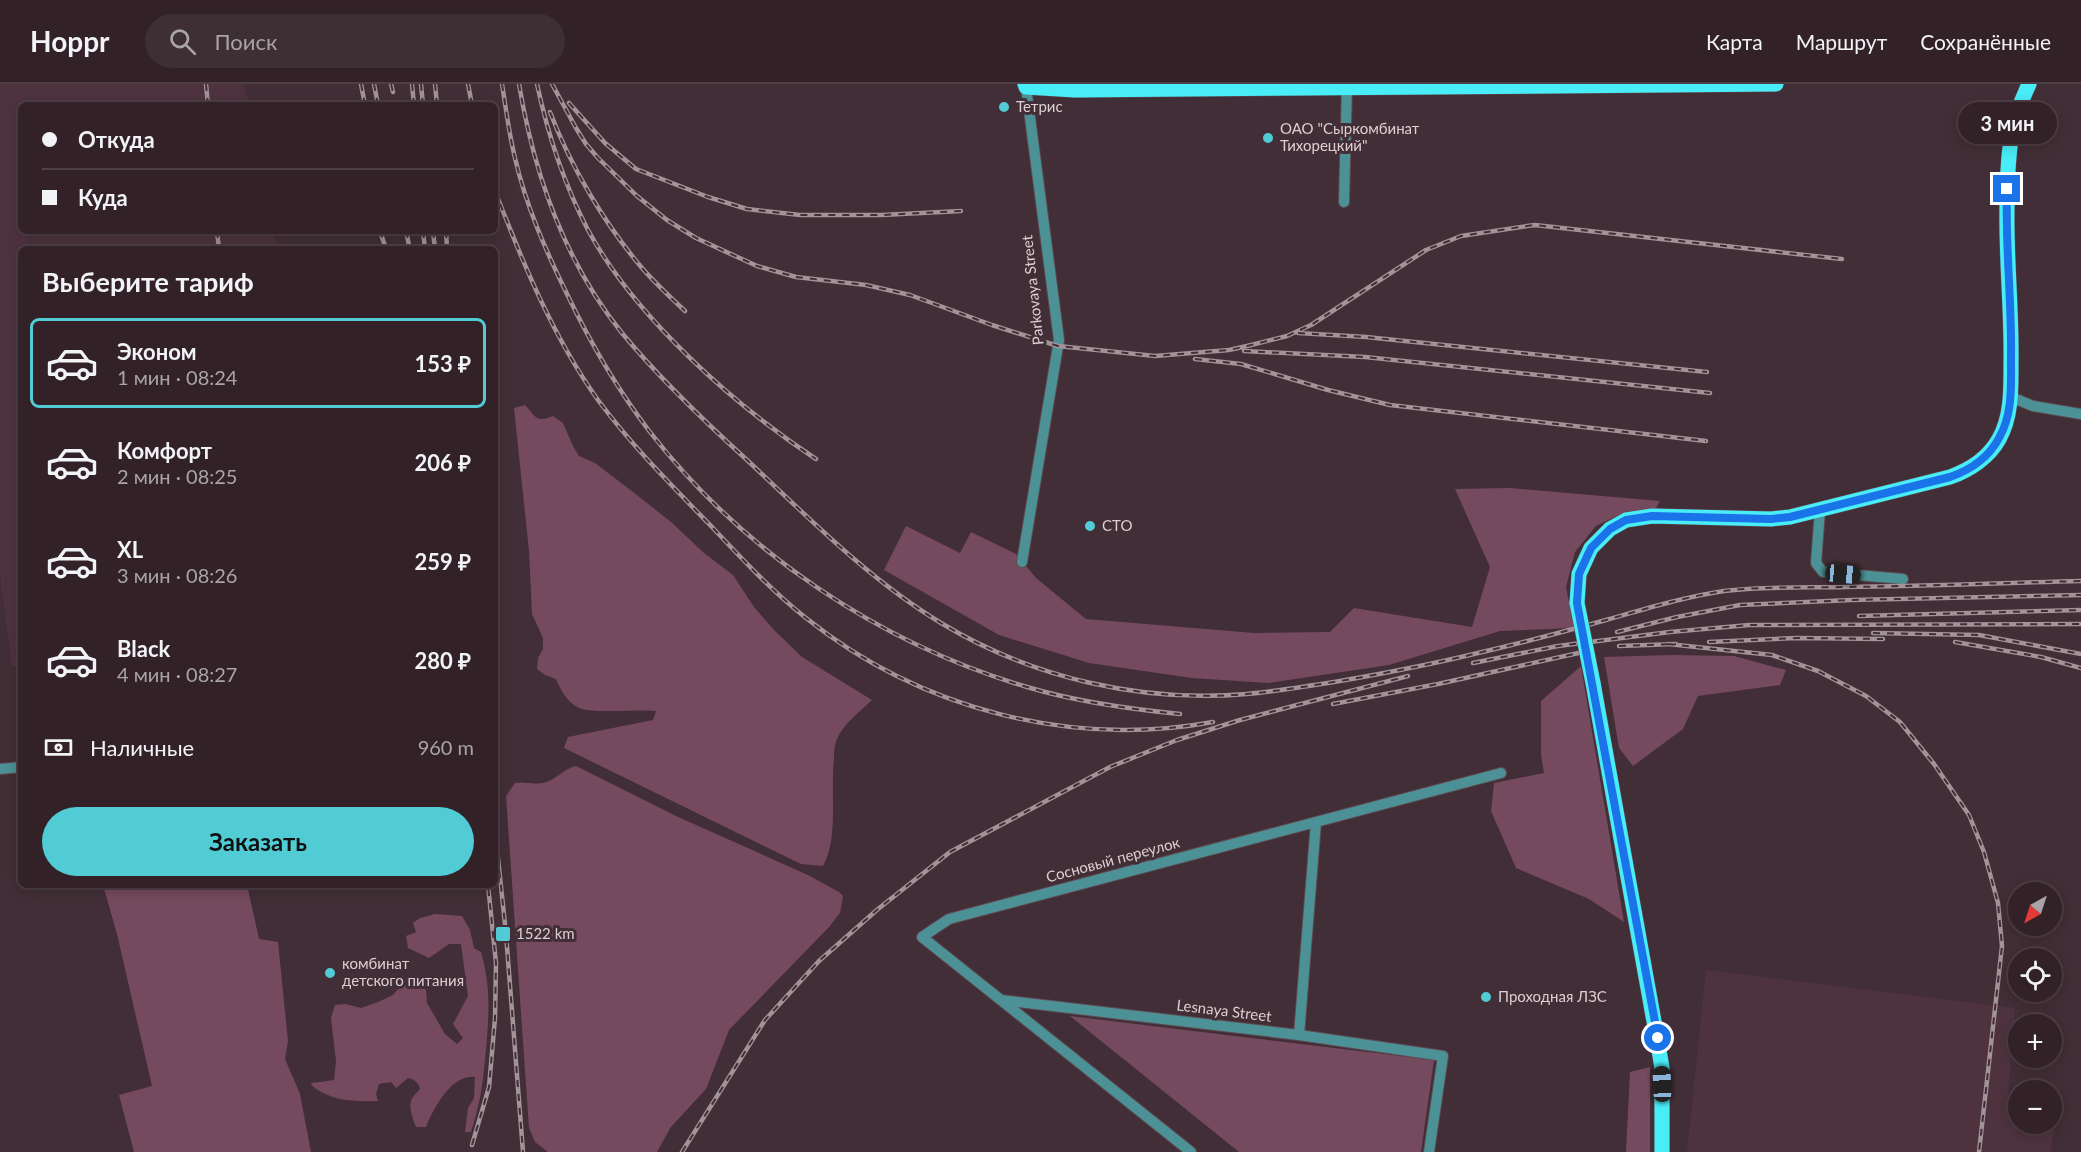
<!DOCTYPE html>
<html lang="ru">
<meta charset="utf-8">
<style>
:root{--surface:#322228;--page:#3d2f34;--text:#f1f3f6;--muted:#a8a4a8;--line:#4d3f45;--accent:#51ccd5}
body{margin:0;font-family:Lato,sans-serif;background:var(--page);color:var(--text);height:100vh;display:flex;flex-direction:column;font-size:22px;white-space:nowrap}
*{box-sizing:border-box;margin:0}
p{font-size:20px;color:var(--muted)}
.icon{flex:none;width:33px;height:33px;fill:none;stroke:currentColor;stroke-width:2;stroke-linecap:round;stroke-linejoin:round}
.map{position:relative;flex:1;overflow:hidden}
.side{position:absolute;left:18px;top:162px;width:480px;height:642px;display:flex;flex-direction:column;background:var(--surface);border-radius:9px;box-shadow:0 3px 15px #0003,0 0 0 2px var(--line)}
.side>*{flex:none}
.guide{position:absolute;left:18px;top:18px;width:480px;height:132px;border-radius:9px;box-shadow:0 3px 15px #0003,0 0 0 2px var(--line);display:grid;align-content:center;height:132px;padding:0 24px;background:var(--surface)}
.needle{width:39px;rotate:219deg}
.fabs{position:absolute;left:2008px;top:798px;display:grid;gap:12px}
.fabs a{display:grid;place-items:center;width:54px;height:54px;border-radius:50%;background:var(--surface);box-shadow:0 3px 15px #0003,0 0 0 2px var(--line);font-size:30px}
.end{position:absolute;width:27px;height:27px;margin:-14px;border:8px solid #1a73e8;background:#fff;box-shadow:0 0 0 3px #fff}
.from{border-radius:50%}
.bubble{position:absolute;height:42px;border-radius:21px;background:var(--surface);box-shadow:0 3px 15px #0003,0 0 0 2px var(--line);font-size:20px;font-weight:700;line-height:42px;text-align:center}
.car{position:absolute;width:18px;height:36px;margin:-18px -9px;border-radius:8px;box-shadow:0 0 4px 2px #0007;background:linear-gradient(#222 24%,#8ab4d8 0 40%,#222 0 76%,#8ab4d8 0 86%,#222 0)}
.guide b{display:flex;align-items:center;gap:21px;height:57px;font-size:22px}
.guide b+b{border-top:2px solid var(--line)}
.guide i{width:15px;height:15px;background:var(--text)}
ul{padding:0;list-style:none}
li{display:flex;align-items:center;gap:18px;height:90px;margin:0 12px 9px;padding:0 12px;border:3px solid transparent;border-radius:9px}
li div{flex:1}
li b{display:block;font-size:22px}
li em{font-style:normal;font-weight:700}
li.on{border-color:var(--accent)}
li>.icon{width:54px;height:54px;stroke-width:1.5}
h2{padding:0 24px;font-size:27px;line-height:72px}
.pay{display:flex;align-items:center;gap:15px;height:66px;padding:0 24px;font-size:22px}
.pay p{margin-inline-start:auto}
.cta{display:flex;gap:12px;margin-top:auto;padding:12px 24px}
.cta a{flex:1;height:69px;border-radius:36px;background:var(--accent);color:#111;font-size:24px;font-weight:700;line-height:69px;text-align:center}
header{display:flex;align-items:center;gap:36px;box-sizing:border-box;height:84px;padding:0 30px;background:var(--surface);border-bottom:2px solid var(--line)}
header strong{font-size:28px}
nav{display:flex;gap:33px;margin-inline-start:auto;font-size:21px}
.search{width:420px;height:54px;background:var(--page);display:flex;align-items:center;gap:15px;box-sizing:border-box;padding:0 21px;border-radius:33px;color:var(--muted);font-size:22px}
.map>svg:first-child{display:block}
</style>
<header>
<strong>Hoppr</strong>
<div class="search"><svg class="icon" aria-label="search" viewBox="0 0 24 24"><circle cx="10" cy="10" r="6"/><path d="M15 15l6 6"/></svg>Поиск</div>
<nav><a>Карта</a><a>Маршрут</a><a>Сохранённые</a></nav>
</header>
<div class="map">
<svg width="2081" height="1068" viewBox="0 0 2081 1068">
<rect width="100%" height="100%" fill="#422e36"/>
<path fill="#4e333f" d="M0,0h244l5,21h-228v126h253l3,18h-256v418l-9,-1 -12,-91z
M1706,886l309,38 -8,99 12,2v15h33v-10l3,1 -4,37h-364z"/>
<path fill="#764a5e" d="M525,321c11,12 11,18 28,11l10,7 10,23 6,10 16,7 38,29 38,30 33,31 29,22 21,32 20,23 28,27 70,43c-12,12 -30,24 -36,42 -2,5 -2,12 -2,18 -4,32 5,77 -11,106l-22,-2 -237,-116 4,-11 85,-17 3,-9c-17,-2 -64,3 -77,-3 -12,-6 -18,-17 -23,-29l-11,-4 -8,-6 1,-11 5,-9v-11l-11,-24 -3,-63 -15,-143z
M1510,404l150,13 -5,9 -30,2 -29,14 -21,26 -9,35 8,41 -74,3 -111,34 -121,18 -76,-5 -103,-15 -90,-28 -115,-65 22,-44 54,27 11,-21 45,22 20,24 50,41 168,14 76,-1 24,-24 118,19 18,-60 -35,-78z
M1672,571l62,1 52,14 -6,15 -82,11 -15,33 -50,37 -14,-18 -15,-91z
M1581,582l43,256 -35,-23 -73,-31 -25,-57 3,-28 50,-10 -3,-18v-54z
M576,682l100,50 132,59 31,17 4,4 -3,17 -11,14 -100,103 -23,59 -35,38 -14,25h-109l-13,-10 -6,-14 -23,-332 9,-13c9,-2 18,2 28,0 14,-3 19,-14 33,-17z
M103,801h144l12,54 19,3 10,99 -3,18 15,35 11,58h-177l-15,-57 33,-9 -35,-152z
M435,830l27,2 8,14 4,18 7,4c10,35 8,62 5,97 -3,33 -5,52 -15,83h-6l3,-24 6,-10 1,-21c-23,-4 -42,32 -49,50h-10c-3,-8 -9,-22 -3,-30 2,-3 5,-5 7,-8 -2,-7 -5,-9 -12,-11l-12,10 -5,-6 -12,2 -3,10 2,7c-24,1 -48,0 -67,-16l1,-2 22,-3 2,-19 -5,-43 4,-13 11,-1 15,4 17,-6 15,-7 16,-19 10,2 7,12 1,13 18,31 12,10 6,-6 -10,-14 15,-28 -7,-52h-12l-20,14 -21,-10 -2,-12 10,-4 -3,-9 7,-5z
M1070,932l364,44 -13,92h-182z
M1650,983v85h-24l4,-80z"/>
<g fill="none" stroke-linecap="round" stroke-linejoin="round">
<g stroke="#5e4b52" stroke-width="12">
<path id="minor" d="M1344,118l3,-118
M2011,313l22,9 48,8
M1820,426l-4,53 7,9 80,7
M1022,478l37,-222 -33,-253
M0,685l21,-2
M1001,916l298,35 144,21 -14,96
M1299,951l17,-213
M1191,1068l-269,-215 27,-18 552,-146"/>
</g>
<g stroke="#5e4b52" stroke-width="16">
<path id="major" d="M1025,0l1,3 49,3 701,-6
M1577,519l2,-29 12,-26 19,-19 16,-9 26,-4 119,3 19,-2 160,-40c20,-7 39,-20 49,-38 13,-23 12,-51 12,-76 1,-52 -5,-103 -4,-155 0,-26 1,-55 6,-81 3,-15 10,-29 16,-43
M1593,599l64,355 5,30v84"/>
</g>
<use href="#minor" stroke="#4c9196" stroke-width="10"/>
<use href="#major" stroke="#49edf8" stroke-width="15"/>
<g stroke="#a29399" stroke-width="4.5">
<path id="rail" d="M206,0l2,21
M361,0l4,21
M374,0l4,21
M391,0l2,8
M412,0l2,21
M421,0l2,21
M435,0l2,21
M468,0l4,21
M502,0c4,25 7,50 13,74 11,48 31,93 52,136 23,48 50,95 83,138 94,121 231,212 377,255 50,15 102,22 153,27
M519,0c15,90 45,177 103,249 38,46 81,87 125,127 61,57 121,119 194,163 91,55 200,80 306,71 31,-3 62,-8 93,-13 46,-8 93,-17 138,-28 43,-10 85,-21 128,-33 39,-11 78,-23 118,-29 39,-5 83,-3 122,-4 78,-1 157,-4 235,-6
M537,0c11,51 27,100 51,146 47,87 146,175 228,229
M552,0l24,44 10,16 12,14 39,38 30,24 29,18 61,28 39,11 70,8 44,10 82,30 66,21 97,10 74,-6 18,-4 40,-10 24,-11 115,-75 35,-14 66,-10 8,-1 307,34
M569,19l36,40 31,26 72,28 39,12 53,6h82l79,-4
M550,28c21,55 54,111 92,156 13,15 28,29 43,43
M495,107c28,72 58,146 103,209 34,46 74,86 114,127 30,32 60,64 94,91 114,91 264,130 407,104
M217,147l2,18
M380,147l6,18
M406,147l3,14
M423,147l2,18
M433,147l2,18
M446,147l1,18
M1298,249l68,4 341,35
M1244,267l121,6 345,36
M1195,275l46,5 87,26 62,15 316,36
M1859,532l222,-6
M1617,548l60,-15 63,-12 111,-5 230,-5
M1873,549l106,2 102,19
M1709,558l88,-4 86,1
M1955,558l86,15 40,11
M1668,560l104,11 46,16 48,25 34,26 34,42 35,51 15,37 14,51 4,43 -23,206
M1619,562l57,-2
M1473,579l85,-17 112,-14 79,-7 332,-1
M1333,620l105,-20 145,-32
M495,745l11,105 17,218
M472,1061l17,-58 6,-69 1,-55 -8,-78
M682,1068l83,-132 54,-59 59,-52 72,-57 160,-85 67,-27 63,-20 168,-44"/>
</g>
<use href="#rail" stroke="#422e36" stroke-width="2" stroke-dasharray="7" stroke-linecap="butt"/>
<g stroke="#5e4b52" stroke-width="16" stroke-linecap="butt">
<path id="major-bridge" d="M1577,519l16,80"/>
</g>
<use href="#major-bridge" stroke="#49edf8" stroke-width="15"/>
</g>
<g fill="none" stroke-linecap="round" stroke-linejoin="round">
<path stroke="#1a73e8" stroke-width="8" d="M1658,954l-81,-435 2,-29 12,-26 19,-19 16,-9 26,-4 119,3 19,-2 160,-40c20,-7 39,-20 49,-39 14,-24 12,-53 12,-80 1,-56 -6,-113 -4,-169"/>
</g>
<g fill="#51ccd5" stroke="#422e36" stroke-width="2">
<circle cx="1004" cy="23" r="6"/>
<circle cx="1268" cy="54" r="6"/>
<circle cx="1090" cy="442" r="6"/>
<rect x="495" y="842" width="16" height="16" rx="3"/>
<circle cx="330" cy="889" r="6"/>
<circle cx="1486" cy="913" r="6"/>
</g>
<g text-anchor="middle" stroke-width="6" stroke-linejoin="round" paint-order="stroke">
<g font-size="15" fill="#dccfd4" stroke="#422e36" text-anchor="start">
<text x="1016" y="28">Тетрис</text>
<text x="1280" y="50">ОАО "Сыркомбинат<tspan x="1280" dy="17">Тихорецкий"</tspan></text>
<text x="1102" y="447">СТО</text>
<text x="516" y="855">1522 km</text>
<text x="342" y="885">комбинат<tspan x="342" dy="17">детского питания</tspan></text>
<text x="1498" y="918">Проходная ЛЗС</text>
</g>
<g font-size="15" fill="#dccfd4" stroke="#422e36">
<text transform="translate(1033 206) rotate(-96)" y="5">Parkovaya Street</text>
<text transform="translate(1113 776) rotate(-15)" y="5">Сосновый переулок</text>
<text transform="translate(1224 927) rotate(7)" y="5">Lesnaya Street</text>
</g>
</g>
</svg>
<div class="fabs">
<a><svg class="needle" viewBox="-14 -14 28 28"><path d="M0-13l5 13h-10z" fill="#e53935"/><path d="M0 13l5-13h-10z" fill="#a8a4a8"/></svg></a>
<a><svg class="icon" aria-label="locate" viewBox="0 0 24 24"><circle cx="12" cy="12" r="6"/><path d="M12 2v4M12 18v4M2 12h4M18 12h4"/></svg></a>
<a>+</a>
<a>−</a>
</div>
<i class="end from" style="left:1658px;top:954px"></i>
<i class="end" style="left:2007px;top:105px"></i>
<div class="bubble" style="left:1958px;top:18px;width:99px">3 мин</div>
<i class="car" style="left:1843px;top:490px;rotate:95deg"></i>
<i class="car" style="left:1662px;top:1000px;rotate:358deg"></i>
<div class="guide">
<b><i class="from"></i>Откуда</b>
<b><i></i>Куда</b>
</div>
<section class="side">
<h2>Выберите тариф</h2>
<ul>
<li class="on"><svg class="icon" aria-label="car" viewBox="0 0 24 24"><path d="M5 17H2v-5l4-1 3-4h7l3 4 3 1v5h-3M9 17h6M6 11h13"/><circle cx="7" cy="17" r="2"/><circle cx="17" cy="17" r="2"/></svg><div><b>Эконом</b><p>1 мин · 08:24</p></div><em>153 ₽</em></li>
<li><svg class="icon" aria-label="car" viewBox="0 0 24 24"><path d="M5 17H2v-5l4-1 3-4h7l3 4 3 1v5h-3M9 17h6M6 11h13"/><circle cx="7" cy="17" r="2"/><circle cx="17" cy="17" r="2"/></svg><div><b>Комфорт</b><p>2 мин · 08:25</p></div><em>206 ₽</em></li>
<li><svg class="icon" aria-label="car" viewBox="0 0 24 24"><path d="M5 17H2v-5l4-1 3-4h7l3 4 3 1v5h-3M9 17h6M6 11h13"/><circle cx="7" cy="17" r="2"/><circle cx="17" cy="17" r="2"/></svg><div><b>XL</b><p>3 мин · 08:26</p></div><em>259 ₽</em></li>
<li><svg class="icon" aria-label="car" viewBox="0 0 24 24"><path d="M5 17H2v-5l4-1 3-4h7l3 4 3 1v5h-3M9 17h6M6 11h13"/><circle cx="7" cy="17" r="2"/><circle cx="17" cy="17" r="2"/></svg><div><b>Black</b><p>4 мин · 08:27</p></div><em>280 ₽</em></li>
</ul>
<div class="pay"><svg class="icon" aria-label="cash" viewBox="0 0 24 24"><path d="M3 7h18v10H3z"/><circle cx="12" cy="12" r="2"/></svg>Наличные<p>960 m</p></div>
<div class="cta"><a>Заказать</a></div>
</section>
</div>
